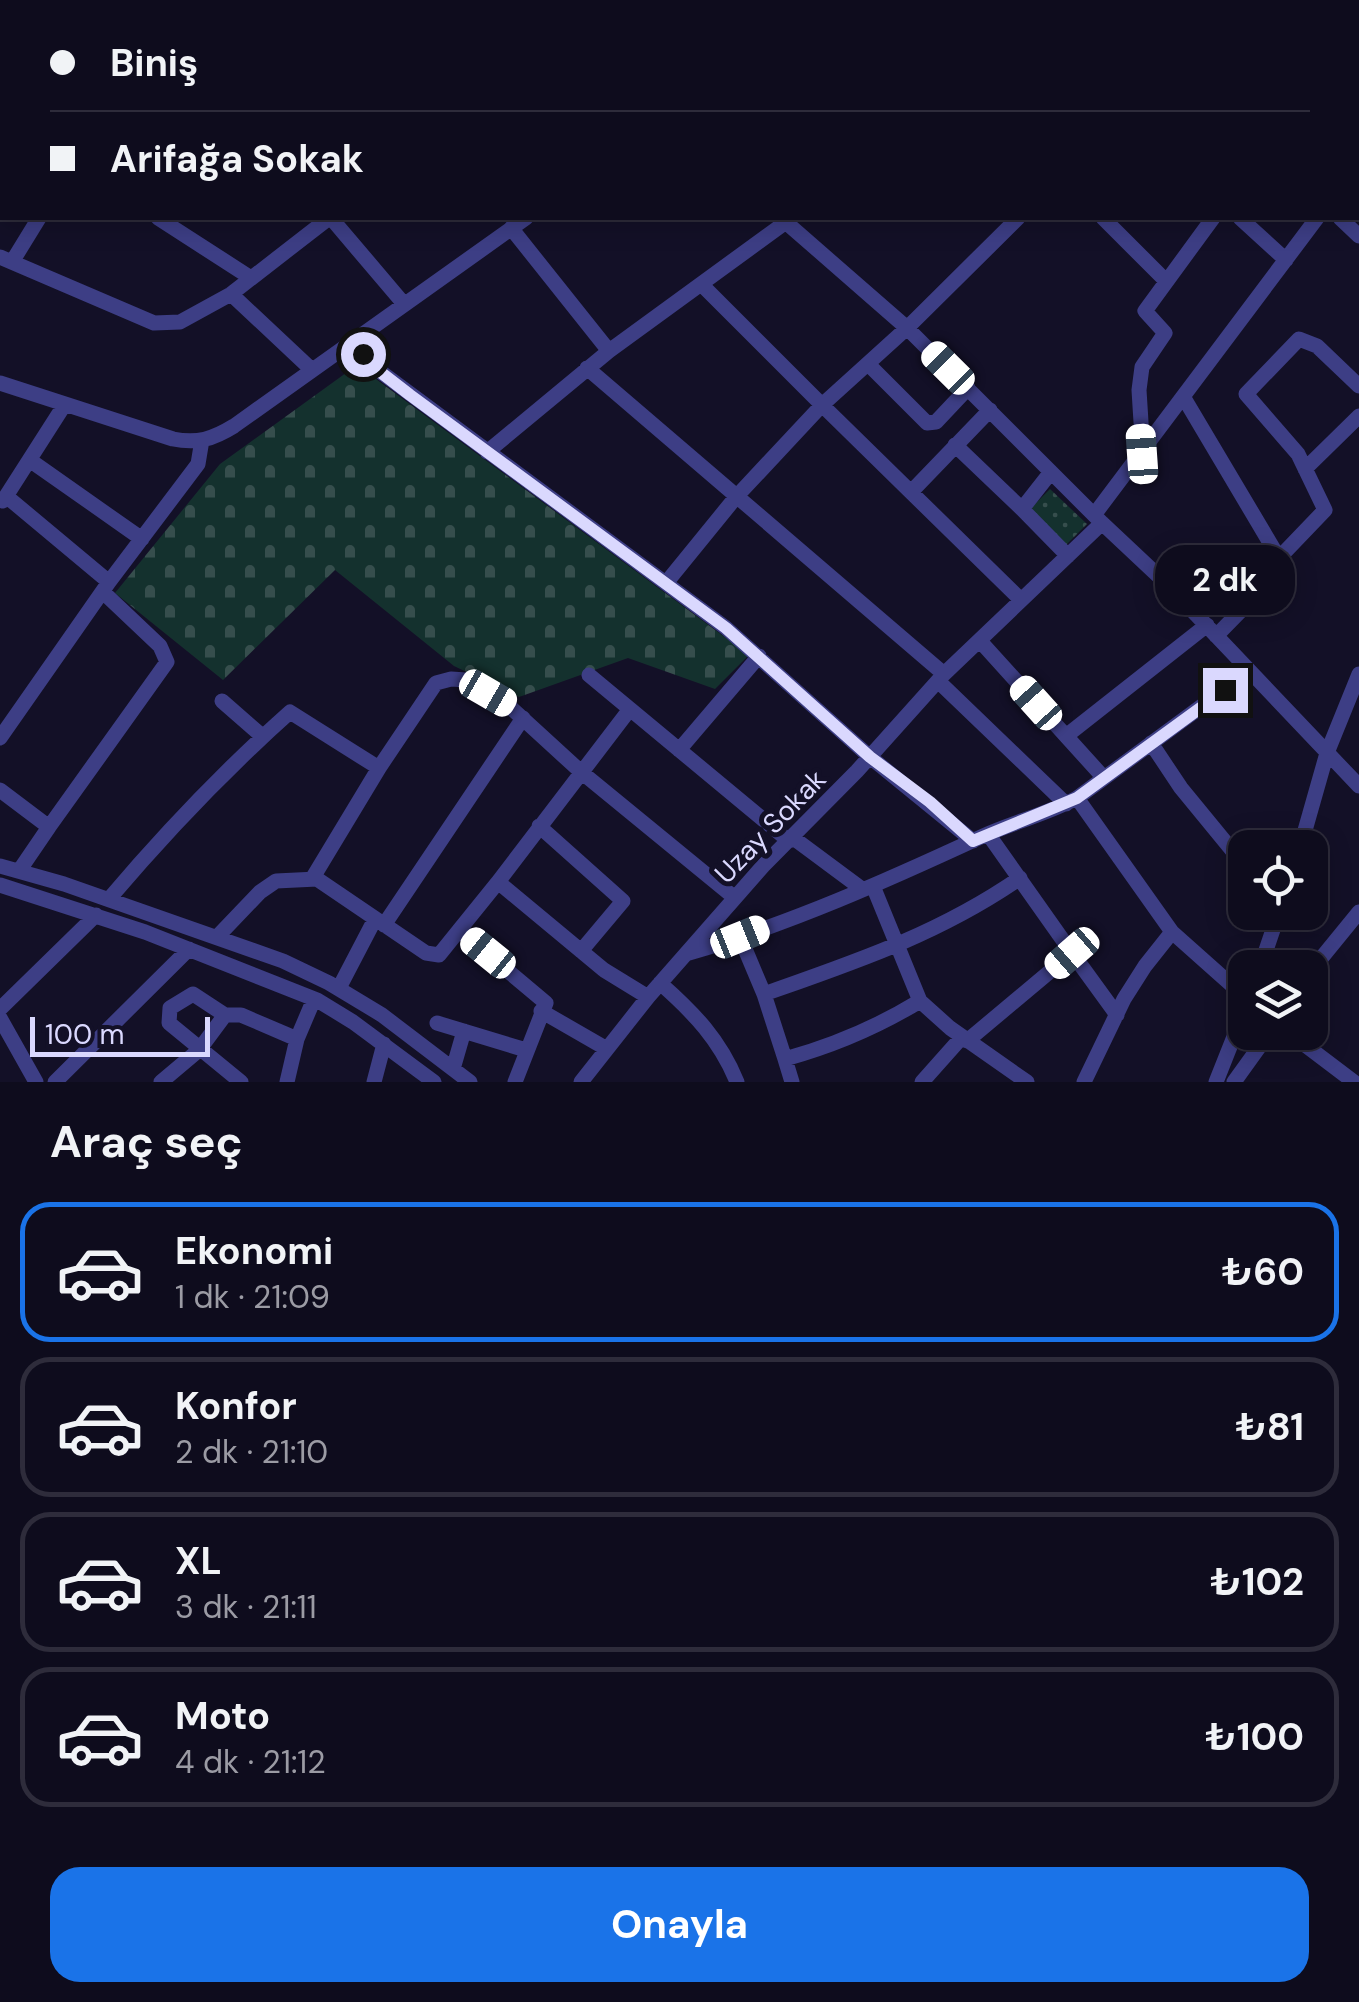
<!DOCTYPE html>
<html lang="tr">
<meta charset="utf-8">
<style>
:root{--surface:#0e0c1d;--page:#171526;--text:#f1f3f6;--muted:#9b9ba4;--line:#2e2c3b;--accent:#1a73e8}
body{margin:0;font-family:"DM Sans",sans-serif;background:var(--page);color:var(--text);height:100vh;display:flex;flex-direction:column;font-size:38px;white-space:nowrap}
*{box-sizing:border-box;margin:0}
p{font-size:32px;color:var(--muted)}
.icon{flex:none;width:55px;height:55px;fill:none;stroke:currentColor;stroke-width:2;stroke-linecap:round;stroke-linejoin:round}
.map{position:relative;height:1082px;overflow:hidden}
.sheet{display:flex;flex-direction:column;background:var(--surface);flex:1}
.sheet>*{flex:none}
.guide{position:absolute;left:0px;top:0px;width:1360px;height:220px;box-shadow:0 5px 25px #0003,0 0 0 2px var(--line);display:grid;align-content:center;height:220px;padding:0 50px;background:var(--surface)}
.tools{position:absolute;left:1228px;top:830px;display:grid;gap:20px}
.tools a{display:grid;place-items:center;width:100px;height:100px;border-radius:20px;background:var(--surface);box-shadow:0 5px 25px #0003,0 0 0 2px var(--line);font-size:50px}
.scale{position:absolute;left:30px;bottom:25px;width:180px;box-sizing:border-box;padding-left:10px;border:5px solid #dad8fe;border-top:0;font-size:28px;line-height:35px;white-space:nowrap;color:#dad8fe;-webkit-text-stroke:8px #131027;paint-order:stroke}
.end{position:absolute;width:45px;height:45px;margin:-22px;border:12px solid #dad8fe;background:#111;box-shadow:0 0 0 5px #111}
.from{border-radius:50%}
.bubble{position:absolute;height:70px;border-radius:30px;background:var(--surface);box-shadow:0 5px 25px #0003,0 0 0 2px var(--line);font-size:32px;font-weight:700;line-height:70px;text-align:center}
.car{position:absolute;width:30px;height:60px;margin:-30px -15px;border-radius:12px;box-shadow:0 0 8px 2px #0007;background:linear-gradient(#fff 24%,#345 0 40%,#fff 0 76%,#345 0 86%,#fff 0)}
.guide b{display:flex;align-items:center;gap:35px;height:95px;font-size:38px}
.guide b+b{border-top:2px solid var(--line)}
.guide i{width:25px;height:25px;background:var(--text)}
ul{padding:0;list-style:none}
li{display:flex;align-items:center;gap:30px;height:140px;margin:0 20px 15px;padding:0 30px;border:5px solid var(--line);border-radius:30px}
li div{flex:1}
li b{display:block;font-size:38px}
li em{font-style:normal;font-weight:700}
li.active{border-color:var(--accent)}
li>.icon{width:90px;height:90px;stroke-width:1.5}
h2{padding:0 50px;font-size:45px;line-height:120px}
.action{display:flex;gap:20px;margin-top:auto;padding:20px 50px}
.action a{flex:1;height:115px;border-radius:30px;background:var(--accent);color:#fff;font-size:40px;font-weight:700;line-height:115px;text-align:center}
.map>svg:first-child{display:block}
</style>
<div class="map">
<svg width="1359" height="1082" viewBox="0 0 1359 1082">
<defs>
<pattern id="cemetery-stones" width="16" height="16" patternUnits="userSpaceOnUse" patternTransform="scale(2.5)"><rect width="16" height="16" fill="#14312e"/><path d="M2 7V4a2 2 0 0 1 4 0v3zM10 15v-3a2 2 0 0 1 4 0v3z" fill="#364e4d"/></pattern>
<pattern id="park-dots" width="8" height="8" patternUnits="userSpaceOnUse" patternTransform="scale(2.5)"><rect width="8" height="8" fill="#14312e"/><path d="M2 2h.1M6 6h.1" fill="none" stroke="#364e4d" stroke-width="1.8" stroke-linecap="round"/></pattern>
</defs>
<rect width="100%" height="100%" fill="#131027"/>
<path fill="url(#cemetery-stones)" d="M357,365l392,290 -34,34 -87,-31 -109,39 -65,-31 -119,-96 -112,110 -108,-87 105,-129z"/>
<path fill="url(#park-dots)" d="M1050,489l37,35 -21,21 -37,-35z"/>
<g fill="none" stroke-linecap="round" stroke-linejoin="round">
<path stroke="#3d3e85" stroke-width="15" d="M206,0l5,2
M599,0l2,2
M724,0l1,2
M920,0l2,2
M1095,0l2,2
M173,2l2,-2
M381,2l2,-2
M835,2l3,-2
M1061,2l3,-2
M1300,2l2,-2
M1358,73l1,-2
M158,218l93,60
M331,218l73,86
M781,218l126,110 195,195 66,62 191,201
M1018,218l-111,110 -85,77 199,195
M1103,218l62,62
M1240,218l46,42
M1340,218l19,18
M511,228l98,123
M0,257l154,66 26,-1 51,-28 98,-76
M12,262l27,-44
M231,294l81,76
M354,340l16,24 356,264 144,129 103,84
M868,364l59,59 9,-1 32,-34
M587,368l357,306
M0,383l173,56c24,5 40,0 61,-13l292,-208
M1184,398l95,160 46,-48 -27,-56 -52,-60 53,-55 18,7 42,40
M955,445l67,64 29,-37
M487,452l122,-101 177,-129
M1143,454l-4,-64 3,-23 23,-34 -20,-22 68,-93
M31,461l111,78
M1305,469l54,-53
M912,491l78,-81
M6,496l103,86
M3,501l62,-97
M1022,509l46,47
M1094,515l223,-297
M666,583l70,-86 86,-92 -121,-121
M1216,636l50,-51
M980,641l124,137
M589,675l200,166
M938,681l128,123
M222,701l40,35
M630,709l-132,173 106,88 44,27
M1066,736l141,-111
M0,738l109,-156 89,-118 4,-24
M1151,743l30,45 64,78
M679,750l80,-94
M0,790l49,37 -30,44
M1077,798l95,134 73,65
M539,826l84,75 -42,50
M49,827l118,-165 -7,-16 -57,-54
M792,837l70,52
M1300,848l27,-95 32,-79
M0,866l64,18 219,77 46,22 53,32 88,67
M312,879l67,-111 57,-85 15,-4 15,1 43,26 71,65 155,127
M0,885l145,47 172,68 36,22 81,60
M109,899c56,-66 116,-129 181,-187l89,56
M384,925l139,-207
M459,930l87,73 -31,79
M217,937l43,-45 16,-11 41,-2 109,74 13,2 59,-73
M740,937l24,57 21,65c47,-13 94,-33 135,-58l-47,-115
M689,953c101,-29 199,-73 294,-117 31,-14 64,-22 94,-38l171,-126
M1072,953l45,62
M1260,968l19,-56
M1310,972l49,-60
M660,983c34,30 60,57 77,99
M339,988l36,-69
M764,994c91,-32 175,-60 256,-116
M920,1001l30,27 77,54
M0,1009l96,-94
M541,1011l66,38
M0,1018l36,64
M437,1023l89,27
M1288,1032l66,50
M967,1041l105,-88 -84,-119
M785,1059l7,23
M453,1069l11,-38
M55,1082l134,-133
M161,1082l38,-32 26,-35
M241,1082l-72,-59 1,-15 23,-14 32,21h16l56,24
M287,1082l10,-43 17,-40
M374,1082l10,-38
M581,1082l67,-85 115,-131 94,-95 87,-97 158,-151
M922,1082l40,-45
M1084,1082l40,-83 21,-33 27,-34
M1216,1082l29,-73
M1234,1082l36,-50"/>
<path stroke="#b962fa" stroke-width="20" d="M11,2l2,-2
M35,2l2,-2
M0,17l2,-3
M0,51l2,-3"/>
</g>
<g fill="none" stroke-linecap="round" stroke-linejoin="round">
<path stroke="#dad8fe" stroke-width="12" d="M363,354l7,10 40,31 316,233 144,129 60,45 43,39 104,-43 148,-108"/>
</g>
<g text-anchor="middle" stroke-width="10" stroke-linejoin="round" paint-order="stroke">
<g font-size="28" fill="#dad8fe" stroke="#131027">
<text transform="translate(770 826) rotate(-46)" y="10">Uzay Sokak</text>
</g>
</g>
</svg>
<div class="tools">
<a><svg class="icon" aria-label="locate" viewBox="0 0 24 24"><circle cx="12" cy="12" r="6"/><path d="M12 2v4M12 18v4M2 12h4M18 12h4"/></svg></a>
<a><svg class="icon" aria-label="layers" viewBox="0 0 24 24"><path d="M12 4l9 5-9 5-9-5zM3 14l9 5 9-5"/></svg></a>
</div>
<div class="scale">100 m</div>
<i class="end from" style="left:363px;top:354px"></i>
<i class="end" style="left:1225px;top:690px"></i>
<div class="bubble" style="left:1155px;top:545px;width:140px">2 dk</div>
<i class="car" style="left:948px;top:368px;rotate:315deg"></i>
<i class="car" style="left:1142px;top:454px;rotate:356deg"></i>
<i class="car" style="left:488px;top:693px;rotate:120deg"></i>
<i class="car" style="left:1036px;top:703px;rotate:318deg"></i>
<i class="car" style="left:740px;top:937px;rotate:68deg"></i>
<i class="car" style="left:488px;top:953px;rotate:309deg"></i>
<i class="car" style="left:1072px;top:953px;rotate:229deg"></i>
<div class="guide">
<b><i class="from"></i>Biniş</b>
<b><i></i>Arifağa Sokak</b>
</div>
</div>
<section class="sheet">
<h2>Araç seç</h2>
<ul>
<li class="active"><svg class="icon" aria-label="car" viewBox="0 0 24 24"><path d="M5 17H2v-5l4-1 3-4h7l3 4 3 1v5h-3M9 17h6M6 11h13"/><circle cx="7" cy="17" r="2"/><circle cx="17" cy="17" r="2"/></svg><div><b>Ekonomi</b><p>1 dk · 21:09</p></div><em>₺60</em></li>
<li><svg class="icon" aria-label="car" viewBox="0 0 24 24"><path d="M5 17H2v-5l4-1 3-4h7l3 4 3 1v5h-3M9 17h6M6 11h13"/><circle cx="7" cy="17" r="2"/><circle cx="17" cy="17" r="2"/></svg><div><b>Konfor</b><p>2 dk · 21:10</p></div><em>₺81</em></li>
<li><svg class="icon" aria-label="car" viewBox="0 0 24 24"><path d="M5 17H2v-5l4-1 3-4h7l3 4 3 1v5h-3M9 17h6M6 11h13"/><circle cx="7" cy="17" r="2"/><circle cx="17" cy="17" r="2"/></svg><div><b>XL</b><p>3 dk · 21:11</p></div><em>₺102</em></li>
<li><svg class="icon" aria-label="car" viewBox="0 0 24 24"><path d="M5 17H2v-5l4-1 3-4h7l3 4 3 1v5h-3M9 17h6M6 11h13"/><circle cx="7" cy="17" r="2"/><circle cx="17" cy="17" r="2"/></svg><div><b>Moto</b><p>4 dk · 21:12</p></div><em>₺100</em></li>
</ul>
<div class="action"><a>Onayla</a></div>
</section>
